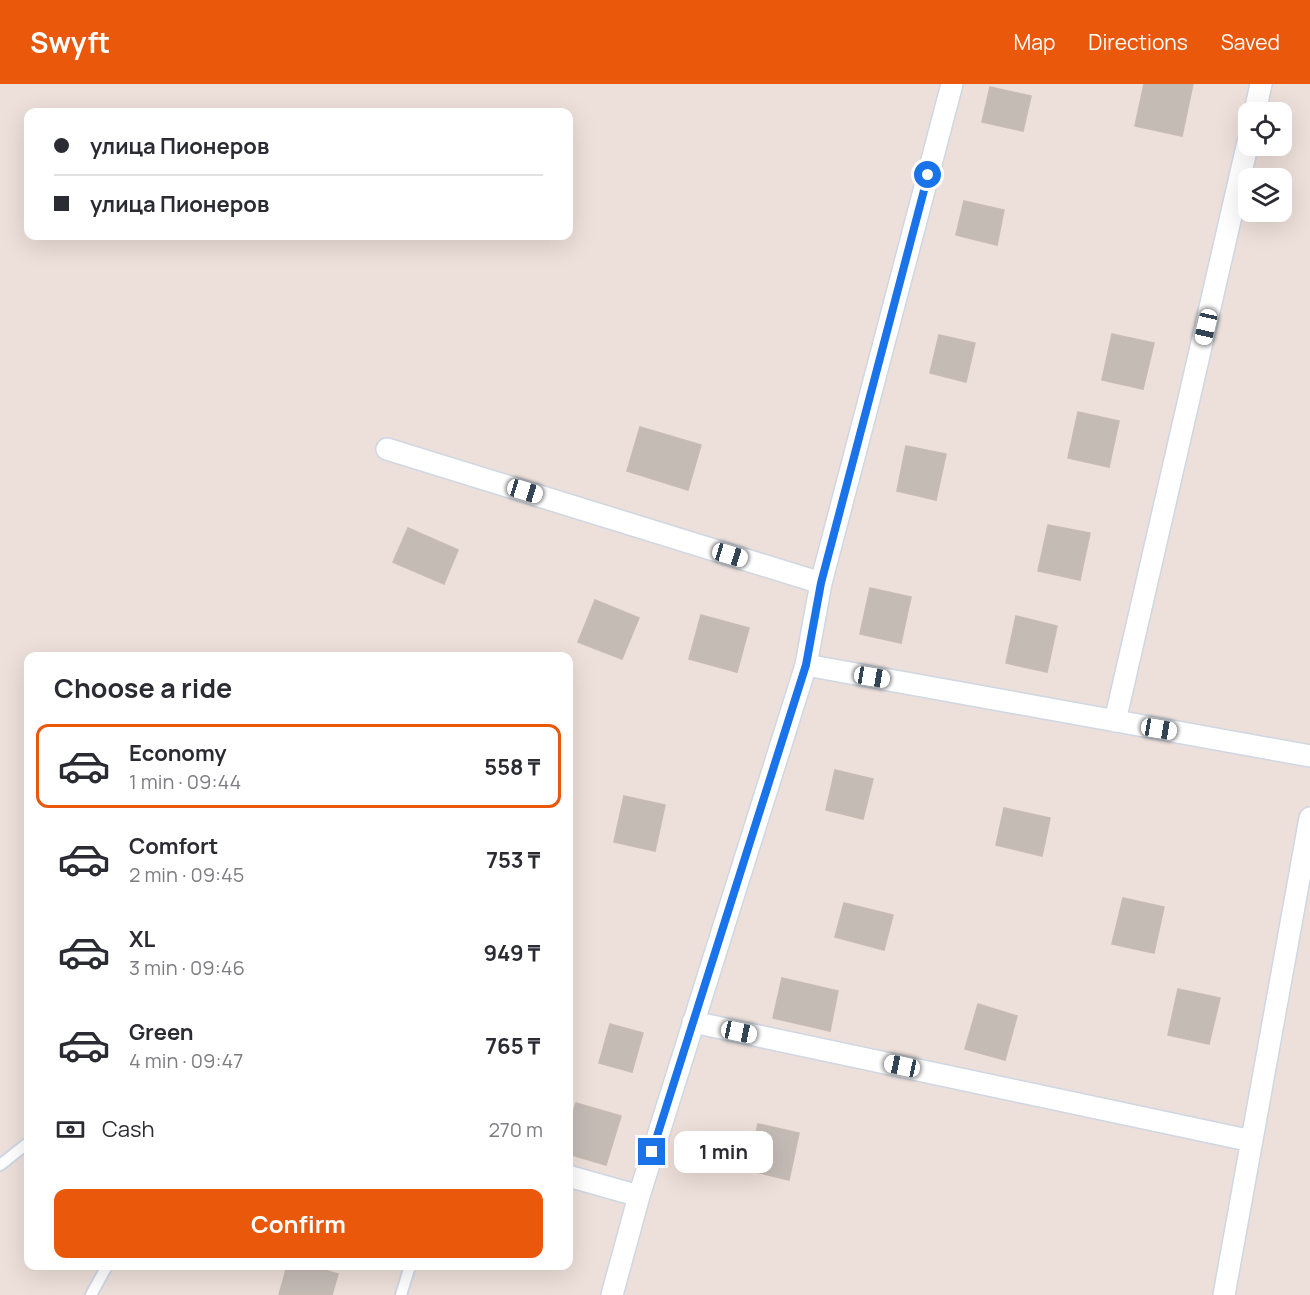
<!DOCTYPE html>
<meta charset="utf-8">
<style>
:root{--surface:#fff;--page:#f2f2f3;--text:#2b2b33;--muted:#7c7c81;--line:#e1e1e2;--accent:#ea580c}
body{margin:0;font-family:Manrope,sans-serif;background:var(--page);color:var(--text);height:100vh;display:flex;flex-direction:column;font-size:22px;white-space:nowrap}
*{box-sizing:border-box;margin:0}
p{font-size:20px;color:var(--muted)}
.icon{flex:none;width:33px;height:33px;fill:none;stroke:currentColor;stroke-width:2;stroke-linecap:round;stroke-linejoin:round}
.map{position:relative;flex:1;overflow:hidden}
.side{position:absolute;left:24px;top:568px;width:549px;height:618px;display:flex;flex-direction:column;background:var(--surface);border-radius:12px;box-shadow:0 6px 24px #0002}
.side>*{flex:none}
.top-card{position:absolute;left:24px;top:24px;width:549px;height:132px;border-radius:12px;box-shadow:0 6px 24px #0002;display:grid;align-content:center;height:132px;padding:0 30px;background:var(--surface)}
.fabs{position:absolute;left:1238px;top:18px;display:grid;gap:12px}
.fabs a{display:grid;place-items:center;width:54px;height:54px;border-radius:12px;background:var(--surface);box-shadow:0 6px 24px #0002;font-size:30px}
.end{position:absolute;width:27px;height:27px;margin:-14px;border:8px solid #1a73e8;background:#fff;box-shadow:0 0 0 3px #fff}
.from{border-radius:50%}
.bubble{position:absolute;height:42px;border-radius:12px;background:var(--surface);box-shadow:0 6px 24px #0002;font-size:20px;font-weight:700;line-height:42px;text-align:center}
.car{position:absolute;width:18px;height:36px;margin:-18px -9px;border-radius:8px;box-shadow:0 0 4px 2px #0007;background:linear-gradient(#fff 24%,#345 0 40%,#fff 0 76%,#345 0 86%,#fff 0)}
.top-card b{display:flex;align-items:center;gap:21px;height:57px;font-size:22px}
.top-card b+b{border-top:2px solid var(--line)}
.top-card i{width:15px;height:15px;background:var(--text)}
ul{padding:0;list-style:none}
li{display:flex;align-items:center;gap:18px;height:84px;margin:0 12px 9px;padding:0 18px;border:3px solid transparent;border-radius:12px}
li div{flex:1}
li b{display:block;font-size:22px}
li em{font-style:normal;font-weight:700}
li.selected{border-color:var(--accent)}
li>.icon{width:54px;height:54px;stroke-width:1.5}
h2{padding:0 30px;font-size:27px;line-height:72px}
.pay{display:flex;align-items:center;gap:15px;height:66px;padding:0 30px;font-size:22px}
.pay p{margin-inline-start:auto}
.button{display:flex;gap:12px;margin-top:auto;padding:12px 30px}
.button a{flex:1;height:69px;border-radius:12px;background:var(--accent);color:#fff;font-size:24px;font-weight:700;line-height:69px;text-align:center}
header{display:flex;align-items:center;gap:36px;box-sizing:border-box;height:84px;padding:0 30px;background:var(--accent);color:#fff}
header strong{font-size:28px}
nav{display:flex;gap:33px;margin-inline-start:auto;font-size:21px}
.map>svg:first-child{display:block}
</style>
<header>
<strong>Swyft</strong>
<nav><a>Map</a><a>Directions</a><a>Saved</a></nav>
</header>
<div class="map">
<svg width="1310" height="1211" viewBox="0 0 1310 1211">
<rect width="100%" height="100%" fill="#eddfd9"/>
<path fill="#c4bbb5" stroke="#c8bbb2" stroke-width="1.5" d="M1144,0h49l-11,52 -47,-10z
M990,3l41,9 -8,35 -41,-9z
M964,117l40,9 -7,35 -41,-10z
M1112,250l42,9 -11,46 -41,-9z
M939,251l36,8 -9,39 -36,-9z
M1078,328l41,9 -10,46 -41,-9z
M640,343l61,18 -13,45 -61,-19z
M906,362l40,8 -10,46 -39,-9z
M1048,441l42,8 -10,47 -42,-9z
M408,444l50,22 -14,34 -51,-22z
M870,504l41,9 -10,46 -41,-9z
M595,516l44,18 -17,41 -44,-17z
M701,531l48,13 -12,44 -48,-13z
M1016,532l41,10 -10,46 -41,-9z
M835,686l38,9 -10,40 -37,-9z
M624,712l41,9 -10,46 -41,-9z
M1004,724l46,10 -8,38 -46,-11z
M1123,814l41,9 -10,46 -42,-9z
M844,819l49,12 -9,35 -49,-13z
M782,894l56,13 -8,40 -57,-13z
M1178,905l42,9 -11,46 -41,-9z
M978,920l39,12 -12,44 -40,-11z
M610,940l33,9 -11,39 -33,-9z
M576,1019l45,13 -15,49 -38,-11v-26z
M758,1040l41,9 -10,47 -41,-10z
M287,1182h25l26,8 -6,21h-53z"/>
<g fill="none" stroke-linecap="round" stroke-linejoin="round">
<g stroke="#ced7e3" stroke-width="14">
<path id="service" d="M0,1081l28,-22
M91,1211l16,-29
M401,1211l9,-29"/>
</g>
<g stroke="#ced7e3" stroke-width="24">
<path id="minor" d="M1255,28l6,-28
M387,365l434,134
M806,581l504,91
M1115,637l133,-579
M693,938l559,119
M568,1092l71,20
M612,1211l27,-99 167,-531 15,-82 131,-499
M1224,1211l86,-477"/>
</g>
<use href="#service" stroke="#fff" stroke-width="10"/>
<use href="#minor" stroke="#fff" stroke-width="21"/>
</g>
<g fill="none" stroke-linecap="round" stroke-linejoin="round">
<path stroke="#1a73e8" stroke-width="8" d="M652,1068l154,-487 15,-82 107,-408"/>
</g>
</svg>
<div class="fabs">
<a><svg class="icon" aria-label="locate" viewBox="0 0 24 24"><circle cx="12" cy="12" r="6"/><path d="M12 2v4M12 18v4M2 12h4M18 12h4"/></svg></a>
<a><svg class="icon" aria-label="layers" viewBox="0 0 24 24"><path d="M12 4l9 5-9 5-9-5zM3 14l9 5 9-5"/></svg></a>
</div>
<i class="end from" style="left:928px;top:91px"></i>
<i class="end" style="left:652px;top:1068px"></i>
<div class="bubble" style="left:674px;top:1047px;width:99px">1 min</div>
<i class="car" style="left:1206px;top:243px;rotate:193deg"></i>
<i class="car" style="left:525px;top:407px;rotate:107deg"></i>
<i class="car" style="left:730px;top:471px;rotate:107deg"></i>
<i class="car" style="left:872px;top:593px;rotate:100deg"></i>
<i class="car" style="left:1159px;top:645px;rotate:100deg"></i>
<i class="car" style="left:739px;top:948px;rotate:102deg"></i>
<i class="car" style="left:902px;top:982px;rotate:282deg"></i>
<div class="top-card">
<b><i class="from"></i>улица Пионеров</b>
<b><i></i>улица Пионеров</b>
</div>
<section class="side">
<h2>Choose a ride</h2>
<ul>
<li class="selected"><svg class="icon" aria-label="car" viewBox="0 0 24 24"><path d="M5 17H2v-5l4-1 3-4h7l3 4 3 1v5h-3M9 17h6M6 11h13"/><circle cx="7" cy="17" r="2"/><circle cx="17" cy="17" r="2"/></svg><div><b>Economy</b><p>1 min · 09:44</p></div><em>558 ₸</em></li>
<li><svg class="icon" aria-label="car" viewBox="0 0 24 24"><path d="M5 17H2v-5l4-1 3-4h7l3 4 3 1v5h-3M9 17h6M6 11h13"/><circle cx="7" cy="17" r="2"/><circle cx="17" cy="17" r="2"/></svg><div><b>Comfort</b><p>2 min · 09:45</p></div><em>753 ₸</em></li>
<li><svg class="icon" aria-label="car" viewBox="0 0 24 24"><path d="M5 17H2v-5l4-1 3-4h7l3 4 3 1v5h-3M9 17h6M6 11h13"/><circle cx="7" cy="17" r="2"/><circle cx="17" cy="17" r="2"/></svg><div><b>XL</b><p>3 min · 09:46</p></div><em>949 ₸</em></li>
<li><svg class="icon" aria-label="car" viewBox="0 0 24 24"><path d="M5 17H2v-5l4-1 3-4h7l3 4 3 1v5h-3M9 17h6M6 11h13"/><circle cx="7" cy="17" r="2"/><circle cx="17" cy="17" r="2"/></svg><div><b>Green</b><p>4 min · 09:47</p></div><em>765 ₸</em></li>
</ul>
<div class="pay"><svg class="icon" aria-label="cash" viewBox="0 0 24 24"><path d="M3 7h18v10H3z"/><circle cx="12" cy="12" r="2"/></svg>Cash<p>270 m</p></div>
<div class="button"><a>Confirm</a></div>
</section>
</div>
